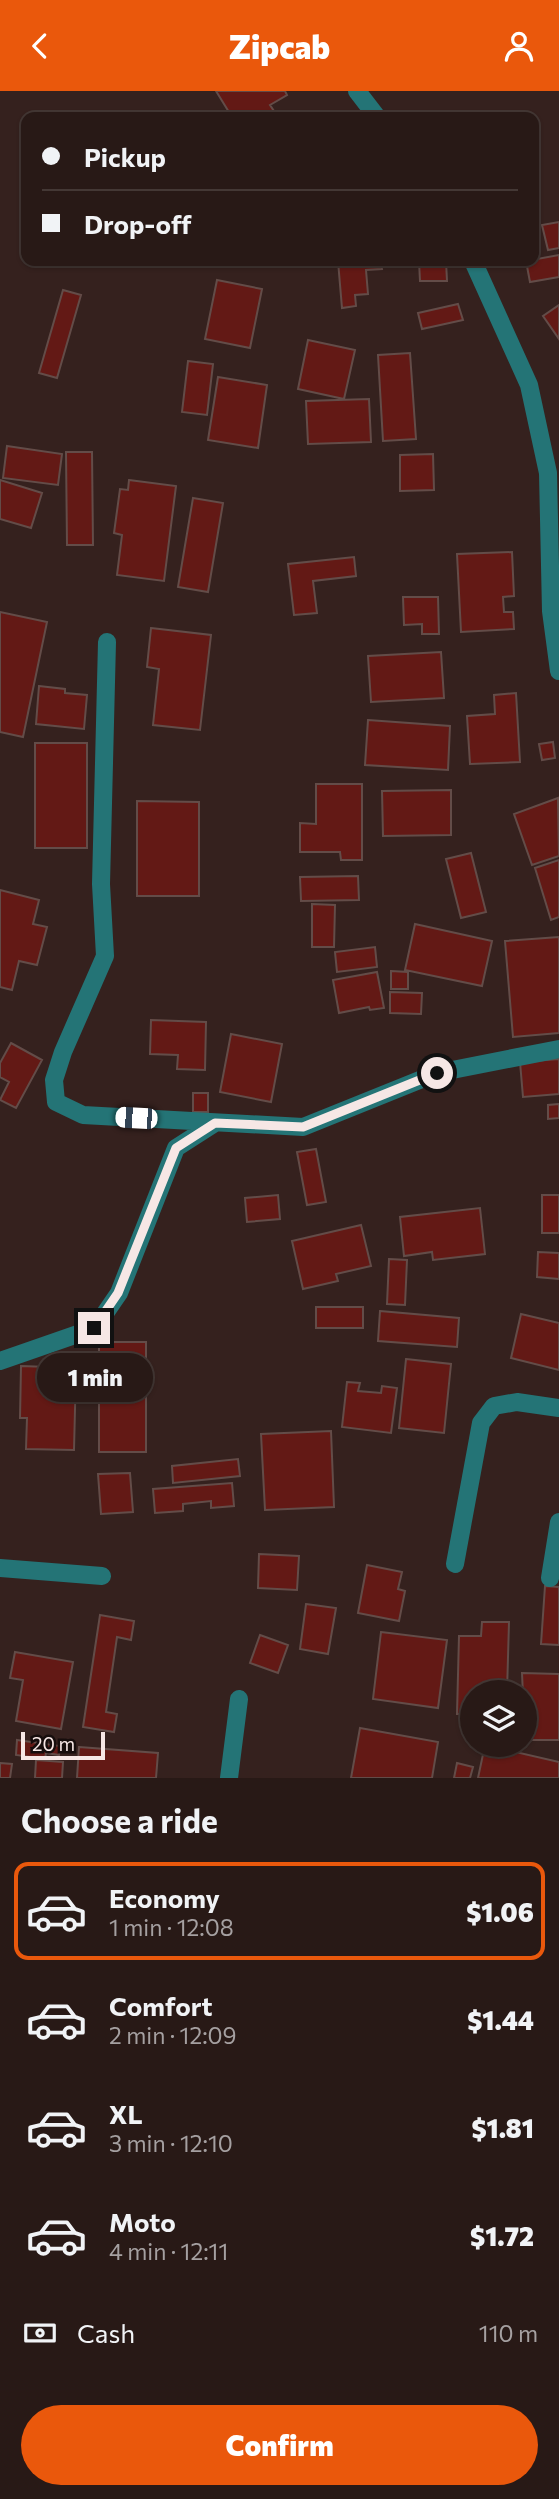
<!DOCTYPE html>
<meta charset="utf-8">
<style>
:root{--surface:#281916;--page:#30221f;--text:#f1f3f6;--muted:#a5a0a1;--line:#443835;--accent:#ea580c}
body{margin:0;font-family:Commissioner,sans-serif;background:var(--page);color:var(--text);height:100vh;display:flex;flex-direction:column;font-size:26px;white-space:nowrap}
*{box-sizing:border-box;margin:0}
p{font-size:23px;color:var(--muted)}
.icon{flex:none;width:38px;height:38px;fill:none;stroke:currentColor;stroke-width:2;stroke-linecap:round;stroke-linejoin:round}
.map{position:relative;height:1687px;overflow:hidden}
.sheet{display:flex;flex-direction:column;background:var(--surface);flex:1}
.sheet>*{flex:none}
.banner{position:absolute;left:21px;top:21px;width:518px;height:154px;border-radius:14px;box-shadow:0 2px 5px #0004,0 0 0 2px var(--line);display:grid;align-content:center;height:154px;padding:0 21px;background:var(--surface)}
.controls{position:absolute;left:460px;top:1589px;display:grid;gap:14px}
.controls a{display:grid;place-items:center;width:77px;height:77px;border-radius:50%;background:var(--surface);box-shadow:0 2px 5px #0004,0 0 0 2px var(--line);font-size:35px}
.scale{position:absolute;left:21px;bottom:18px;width:84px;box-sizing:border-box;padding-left:7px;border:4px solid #f6e7e5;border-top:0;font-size:19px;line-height:24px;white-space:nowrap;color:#f6e7e5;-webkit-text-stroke:5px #160d0c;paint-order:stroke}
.end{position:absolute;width:32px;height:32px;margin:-16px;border:9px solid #f6e7e5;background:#111;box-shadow:0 0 0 4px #111}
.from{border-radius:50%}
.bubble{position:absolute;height:49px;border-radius:24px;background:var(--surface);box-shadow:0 2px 5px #0004,0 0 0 2px var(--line);font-size:23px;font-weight:800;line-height:49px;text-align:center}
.car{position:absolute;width:21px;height:42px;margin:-21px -10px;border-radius:9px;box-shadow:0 0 5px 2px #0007;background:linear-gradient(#fff 24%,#345 0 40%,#fff 0 76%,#345 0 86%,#fff 0)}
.banner b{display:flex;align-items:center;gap:24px;height:66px;font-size:26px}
.banner b+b{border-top:2px solid var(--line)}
.banner i{width:18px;height:18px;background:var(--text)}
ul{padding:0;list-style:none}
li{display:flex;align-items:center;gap:21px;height:98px;margin:0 14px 10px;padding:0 7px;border:4px solid transparent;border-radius:14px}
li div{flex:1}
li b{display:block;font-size:26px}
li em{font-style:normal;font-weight:800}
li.current{border-color:var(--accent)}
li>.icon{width:63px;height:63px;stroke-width:1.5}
h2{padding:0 21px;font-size:32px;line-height:84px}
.pay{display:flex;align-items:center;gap:18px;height:77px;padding:0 21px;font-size:26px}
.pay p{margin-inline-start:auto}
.primary-button{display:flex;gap:14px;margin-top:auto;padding:14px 21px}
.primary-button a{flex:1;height:80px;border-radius:42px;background:var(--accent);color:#fff;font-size:28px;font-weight:800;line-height:80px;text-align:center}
header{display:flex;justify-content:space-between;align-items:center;height:91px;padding:0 21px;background:var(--accent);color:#fff;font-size:32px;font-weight:800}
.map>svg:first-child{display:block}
</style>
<header><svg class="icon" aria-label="back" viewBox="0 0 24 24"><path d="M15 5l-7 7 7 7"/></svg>Zipcab<svg class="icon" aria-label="person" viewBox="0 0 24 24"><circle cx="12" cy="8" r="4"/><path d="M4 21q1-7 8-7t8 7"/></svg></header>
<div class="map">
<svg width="559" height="1687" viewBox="0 0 559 1687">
<rect width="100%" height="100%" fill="#35211e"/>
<path fill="#631915" stroke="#634c48" stroke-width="2" d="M216,0h69l2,4 -17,10 8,12h-46z
M559,131v26l-11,2 -6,-25z
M559,164v22l-29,5 -4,-21z
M338,170h56v2h-13l1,6 -16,1 2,24 -13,1 1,11 -14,2z
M419,170h27l1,20h-27z
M217,189l45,9 -12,59 -45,-9z
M63,199l18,5 -24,83 -18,-5z
M458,213l5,16 -41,9 -4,-16z
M559,214v34l-16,-23z
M308,249l47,10 -11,49 -46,-10z
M410,262l6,86 -33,2 -5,-86z
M188,270l25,3 -6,51 -25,-3z
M218,286l49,8 -9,63 -50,-8z
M369,308l2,43 -63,2 -2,-43z
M7,355l55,8 -4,31 -55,-7z
M66,361h26l1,93h-26z
M433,363l1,36 -34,1v-36z
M0,389l42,13 -11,35 -31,-9z
M129,389l47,6 -12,95 -47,-6 5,-40 -8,-2 6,-44 8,1z
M193,407l30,5 -15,89 -30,-5z
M512,461l2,44 -11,1 1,15h9l1,17 -53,3 -4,-78z
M354,466l2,19 -43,5 4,32 -23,2 -6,-51z
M403,506h35l1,37h-17v-10l-18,1z
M0,521l47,10 -24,115 -23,-5z
M151,537l60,7 -11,95 -47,-5 6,-56 -12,-2z
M441,561l3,46 -73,4 -3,-46z
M39,595l26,3v4l22,2 -3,34 -48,-5z
M516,602l4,69 -50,2 -3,-48 28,-2 -1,-19z
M368,629l82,6 -2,44 -83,-5z
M553,651l2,16 -13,2 -3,-16z
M35,652h52v105h-52z
M316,693h46v76h-21l-1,-8h-40v-29l16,1z
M451,699v45l-68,1 -1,-45z
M558,707l1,58 -27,9 -18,-51z
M137,710l62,1v94h-62z
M471,762l15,59 -25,6 -15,-59z
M559,769v57l-8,3 -16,-52z
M358,785l1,24 -58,1 -1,-24z
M0,799l39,10 -6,24 14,3 -10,38 -18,-4 -7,29 -12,-3z
M312,813l23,1 -1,42h-22z
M415,833l77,17 -10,45 -77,-16z
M559,846v96l-46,4 -8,-96z
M375,856l2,20 -40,5 -2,-20z
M391,880l17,1v17h-17z
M377,881l7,36 -14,2 -1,-3 -30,6 -6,-33z
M390,901l32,1 -1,21 -31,-1z
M151,929l55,2 -1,48 -28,-1 1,-14 -28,-1z
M231,943l51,10 -11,58 -51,-10z
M11,952l31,17 -26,48 -16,-8 9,-18 -9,-5v-14z
M559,968v35l-36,3 -3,-35z
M193,1002h15v19h-15z
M559,1013v14l-11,1v-14z
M316,1058l10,53 -19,3 -10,-53z
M278,1104l2,24 -33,3 -2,-24z
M542,1104h17v38h-17z
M480,1117l5,46 -52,6 -1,-8 -28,4 -4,-39z
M361,1134l10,41 -35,8 2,7 -35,8 -11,-48z
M538,1161l21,1v26l-22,-2z
M389,1168l18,1 -2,45 -18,-1z
M316,1216h47v21h-47z
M380,1220l79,7 -2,29 -79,-6z
M521,1223l38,9v47l-48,-12z
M99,1251h47v110h-47z
M406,1268l45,5 -7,69 -45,-5z
M21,1275l55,2 -2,82 -48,-1 1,-31h-7z
M347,1291l13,1 -2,8 23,2 1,-7 15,2 -6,45 -49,-6z
M331,1340l3,76 -69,3 -4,-76z
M238,1368l2,17 -67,7 -1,-17z
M130,1382l3,39 -32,2 -3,-40z
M232,1392l2,23 -23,2v-7l-28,3v7l-28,2 -2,-24z
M259,1463l40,2 -2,34 -39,-2z
M367,1474l35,7 -4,17 7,2 -6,30 -41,-8z
M545,1495l14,1v58l-18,-1z
M306,1513l30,4 -8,46 -28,-5z
M100,1524l34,6 -3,19 -14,-3 -11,75 11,2 -3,18 -31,-5z
M482,1531h27l-2,70h-35v22h-15l2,-78h22z
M381,1541l66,8 -9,68 -65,-9z
M260,1544l28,10 -10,28 -28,-10z
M15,1561l58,10 -12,67 -45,-8 7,-41 -13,-2z
M522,1582l37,1v66h-34z
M360,1637l78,14 -6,36h-81z
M17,1649l43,6 -1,9 -13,-2 -1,6 -29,-4z
M485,1654l74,17v16h-81z
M79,1656l79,6 -2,25h-79z
M36,1669l27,2 -1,16h-27z
M0,1672l12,1 -2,14h-10z
M457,1672l16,4 -3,11h-16z"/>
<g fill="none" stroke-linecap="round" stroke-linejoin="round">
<path stroke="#247476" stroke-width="18" d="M357,0l20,26
M473,170l56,124 19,88 3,138 8,60
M107,551l-6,242 4,72 -42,96 -9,28 2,22 27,13 220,12 134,-54 122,-24
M0,1270l95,-33 24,-35 57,-145 39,-25
M455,1473l26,-141 13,-17 23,-4 42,6
M0,1477l102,8
M550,1487l9,-56
M229,1687l10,-79"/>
</g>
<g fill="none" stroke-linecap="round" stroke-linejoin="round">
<path stroke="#f6e7e5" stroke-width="9" d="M94,1237l24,-35 58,-145 39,-25 88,4 134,-54"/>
</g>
</svg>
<div class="controls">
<a><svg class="icon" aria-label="layers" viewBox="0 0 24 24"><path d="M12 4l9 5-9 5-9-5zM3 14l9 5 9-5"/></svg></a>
</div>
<div class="scale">20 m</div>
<i class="end from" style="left:437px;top:982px"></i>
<i class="end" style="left:94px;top:1237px"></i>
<div class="bubble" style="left:37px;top:1262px;width:116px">1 min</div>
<i class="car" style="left:136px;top:1027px;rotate:273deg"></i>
<div class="banner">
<b><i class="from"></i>Pickup</b>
<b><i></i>Drop-off</b>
</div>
</div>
<section class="sheet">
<h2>Choose a ride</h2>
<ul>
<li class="current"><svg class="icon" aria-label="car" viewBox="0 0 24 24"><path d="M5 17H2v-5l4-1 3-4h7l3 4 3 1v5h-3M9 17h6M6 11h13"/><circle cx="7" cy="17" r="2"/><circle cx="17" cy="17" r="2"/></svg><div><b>Economy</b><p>1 min · 12:08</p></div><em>$1.06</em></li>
<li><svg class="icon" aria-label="car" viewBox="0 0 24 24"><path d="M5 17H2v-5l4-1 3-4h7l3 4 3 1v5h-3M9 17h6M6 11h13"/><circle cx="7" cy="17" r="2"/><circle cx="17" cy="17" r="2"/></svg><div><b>Comfort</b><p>2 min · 12:09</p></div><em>$1.44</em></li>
<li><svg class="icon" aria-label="car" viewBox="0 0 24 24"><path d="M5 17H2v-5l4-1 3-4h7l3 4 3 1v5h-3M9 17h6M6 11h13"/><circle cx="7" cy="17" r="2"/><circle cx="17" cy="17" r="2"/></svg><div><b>XL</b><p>3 min · 12:10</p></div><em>$1.81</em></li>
<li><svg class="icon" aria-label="car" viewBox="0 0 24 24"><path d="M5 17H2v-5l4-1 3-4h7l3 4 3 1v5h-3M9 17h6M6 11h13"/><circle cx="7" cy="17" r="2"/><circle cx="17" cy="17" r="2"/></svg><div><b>Moto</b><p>4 min · 12:11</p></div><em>$1.72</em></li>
</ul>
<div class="pay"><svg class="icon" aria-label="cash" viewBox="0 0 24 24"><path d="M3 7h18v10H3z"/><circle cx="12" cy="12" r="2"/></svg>Cash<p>110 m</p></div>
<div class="primary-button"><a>Confirm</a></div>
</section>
